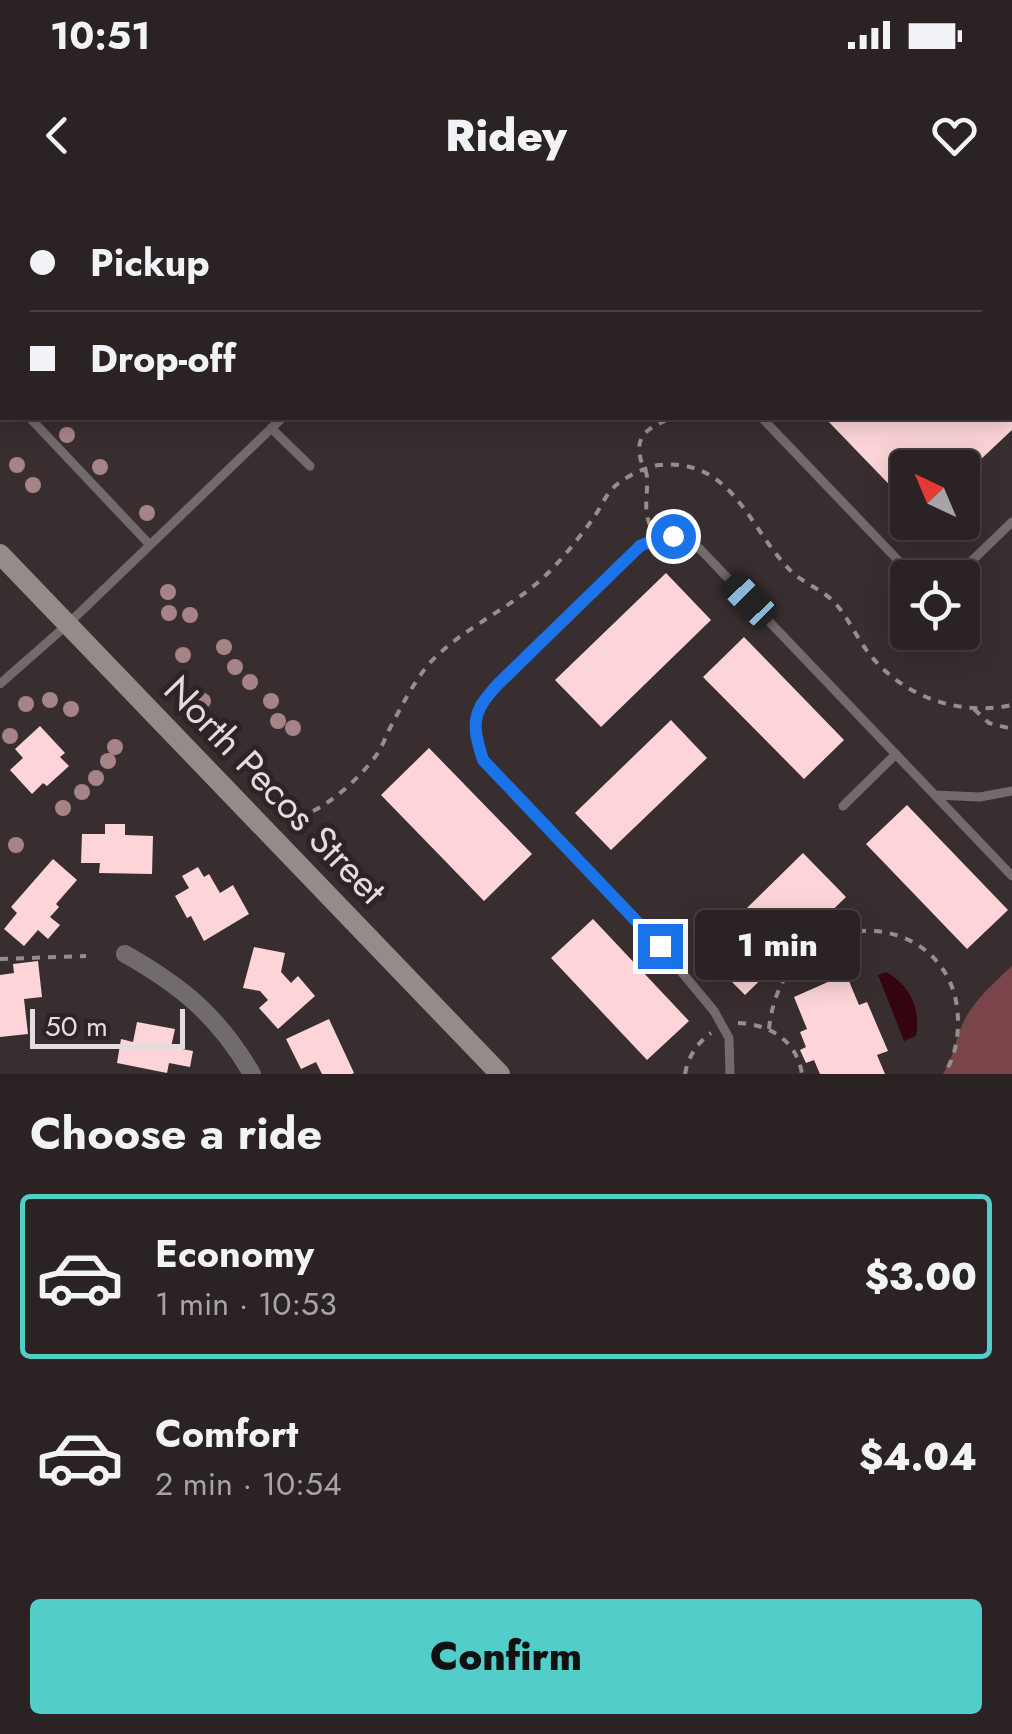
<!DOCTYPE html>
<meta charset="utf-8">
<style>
:root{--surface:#2b2223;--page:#372f30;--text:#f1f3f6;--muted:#a6a4a6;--line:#473f41;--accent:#53cdca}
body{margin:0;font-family:Jost,sans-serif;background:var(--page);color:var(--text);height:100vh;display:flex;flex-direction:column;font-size:38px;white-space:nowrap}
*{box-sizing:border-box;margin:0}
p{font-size:32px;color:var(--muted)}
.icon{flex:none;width:55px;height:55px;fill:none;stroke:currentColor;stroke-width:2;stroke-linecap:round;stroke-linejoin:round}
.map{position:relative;height:874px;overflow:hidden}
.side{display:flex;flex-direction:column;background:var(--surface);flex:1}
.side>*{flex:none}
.guide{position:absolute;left:0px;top:0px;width:1012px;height:220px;box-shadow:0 5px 25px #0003,0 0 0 2px var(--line);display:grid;align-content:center;height:220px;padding:0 30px;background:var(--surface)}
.needle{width:65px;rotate:316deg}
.buttons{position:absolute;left:890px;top:250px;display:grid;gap:20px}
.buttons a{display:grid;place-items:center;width:90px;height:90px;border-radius:10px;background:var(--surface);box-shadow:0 5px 25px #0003,0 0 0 2px var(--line);font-size:50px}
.scale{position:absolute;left:30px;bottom:25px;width:155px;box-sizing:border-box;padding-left:10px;border:5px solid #e4dddd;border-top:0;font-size:28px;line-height:35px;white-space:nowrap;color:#e4dddd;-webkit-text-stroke:8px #2f2425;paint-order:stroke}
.end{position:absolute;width:45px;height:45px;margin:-22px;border:12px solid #1a73e8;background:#fff;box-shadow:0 0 0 5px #fff}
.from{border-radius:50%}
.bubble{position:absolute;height:70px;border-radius:10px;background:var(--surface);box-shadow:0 5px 25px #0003,0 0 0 2px var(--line);font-size:32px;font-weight:800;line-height:70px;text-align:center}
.car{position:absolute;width:30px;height:60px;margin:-30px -15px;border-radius:12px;box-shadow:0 0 8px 2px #0007;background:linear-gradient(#222 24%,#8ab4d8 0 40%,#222 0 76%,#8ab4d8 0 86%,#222 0)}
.guide b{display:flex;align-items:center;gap:35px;height:95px;font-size:38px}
.guide b+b{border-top:2px solid var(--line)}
.guide i{width:25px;height:25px;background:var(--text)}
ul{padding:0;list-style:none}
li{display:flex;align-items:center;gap:30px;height:165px;margin:0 20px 15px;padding:0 10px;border:5px solid transparent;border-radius:10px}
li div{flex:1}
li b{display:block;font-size:38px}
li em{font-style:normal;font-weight:800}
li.selected{border-color:var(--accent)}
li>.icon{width:90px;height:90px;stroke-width:1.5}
h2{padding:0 30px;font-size:45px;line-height:120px}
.primary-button{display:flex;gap:20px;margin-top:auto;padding:20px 30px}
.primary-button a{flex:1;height:115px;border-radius:10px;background:var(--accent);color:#111;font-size:40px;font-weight:800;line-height:115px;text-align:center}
.status{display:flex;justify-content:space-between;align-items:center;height:70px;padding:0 50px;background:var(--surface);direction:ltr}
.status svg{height:28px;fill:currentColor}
header{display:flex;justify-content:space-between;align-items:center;height:130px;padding:0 30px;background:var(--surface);font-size:45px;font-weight:800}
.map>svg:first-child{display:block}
</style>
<div class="status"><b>10:51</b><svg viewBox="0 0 49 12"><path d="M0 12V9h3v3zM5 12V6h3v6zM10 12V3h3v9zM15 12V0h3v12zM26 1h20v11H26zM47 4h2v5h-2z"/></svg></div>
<header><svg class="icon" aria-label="back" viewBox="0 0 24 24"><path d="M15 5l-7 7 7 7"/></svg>Ridey<svg class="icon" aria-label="heart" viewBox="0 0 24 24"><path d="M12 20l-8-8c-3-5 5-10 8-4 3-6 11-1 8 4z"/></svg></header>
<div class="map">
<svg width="1012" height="874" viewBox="0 0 1012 874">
<rect width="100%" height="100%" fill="#392e2f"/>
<path fill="#79454b" d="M1012,766v108h-69c11,-16 12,-35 21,-53 10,-21 31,-39 48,-55z"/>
<path fill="#340510" d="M886,772c24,13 35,37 30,64l-12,5 -26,-66z"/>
<path fill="#fdd5d8" d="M825,218h187v12l-50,47v-9h-54v36z
M666,373l45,47 -110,107 -46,-47z
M744,437l100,103 -40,39 -101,-102z
M671,520l36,38 -96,92 -36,-37z
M40,526l25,27 -5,4 9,9 -22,20 -4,-3 -11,11 -22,-24 13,-12 -8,-9z
M429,548l103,106 -48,47 -103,-106z
M907,605l101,105 -41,39 -101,-105z
M105,624h20v11l28,1 -1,38 -53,-1 1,-10h-19l1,-29h23z
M803,653l43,44 -101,98 -43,-43z
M53,659l24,21 -21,24 3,3 -9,10 10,8 -12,14 -10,-9 -14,16 -20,-17 13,-16 -6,-6z
M198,667l6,10 5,-3 11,19 13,-8 16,29 -45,27 -13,-25 -4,2 -12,-22 14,-8 -7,-12z
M593,719l96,102 -42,39 -96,-102z
M254,747l31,6 -4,19 10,11 7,-7 17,20 -37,33 -19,-21 9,-8 -8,-9 -17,-3z
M38,761l4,36 -18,2 4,35 -28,3v-62l14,-2 -1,-9z
M846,774l13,31 8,-3 21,49 -11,4 8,19h-65l-6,-14 -8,3 -6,-13 6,-3 -6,-15 7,-3 -13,-32z
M329,819l25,54 -2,1h-30l-6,-12 -15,7 -15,-30z
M137,822l38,7 -4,18 22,4 -3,16 -21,-4 -2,10 -50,-10 4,-24 12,3z"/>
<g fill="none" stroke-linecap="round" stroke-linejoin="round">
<path stroke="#968d8e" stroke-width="4" stroke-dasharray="8 8" stroke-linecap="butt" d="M650,325c-7,-16 -2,-30 -3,-47 0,-9 -6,-13 -7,-22 -5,-24 14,-30 31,-38
M974,509l15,14 23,6
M313,611c21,-10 48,-35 62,-54 6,-8 10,-18 14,-27 12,-23 23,-45 39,-65 34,-38 84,-56 120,-92 16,-16 31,-35 44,-53 7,-9 12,-22 20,-31 10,-11 33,-22 47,-24 73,-7 89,61 129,103 13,15 35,21 48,36 12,14 19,30 29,44 33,47 92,69 147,57
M0,759l86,-3
M738,823c32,1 59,18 64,51
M769,829c14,-136 190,-124 189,-6 0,18 -4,36 -14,51
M685,874c3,-17 12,-31 26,-41"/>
<path stroke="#716b6b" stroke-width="9" d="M254,0l3,2
M555,0l2,2
M506,2l2,-2
M837,2l2,-2
M0,186l2,3
M30,218l120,127
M762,218l153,160
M271,228l39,38
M954,378l58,-56
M0,484l68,-60 214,-206
M935,595l45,2 32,-6
M843,606l53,-52
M730,874l-1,-36 -15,-27 -54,-65 -177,-186 -8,-24 5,-32 160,-158c26,-12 34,-12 60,3l312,327"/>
<path stroke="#716b6b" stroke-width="18" d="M125,754c57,32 94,63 127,120"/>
<path stroke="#948b8b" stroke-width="20" d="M0,354l500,520"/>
</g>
<g fill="#a68386">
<circle cx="67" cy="235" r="8"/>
<circle cx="17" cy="265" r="8"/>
<circle cx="100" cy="267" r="8"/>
<circle cx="33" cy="285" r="8"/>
<circle cx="147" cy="313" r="8"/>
<circle cx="168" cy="392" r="8"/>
<circle cx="169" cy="413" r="8"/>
<circle cx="190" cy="415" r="8"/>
<circle cx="224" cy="447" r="8"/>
<circle cx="183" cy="455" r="8"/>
<circle cx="235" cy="467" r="8"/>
<circle cx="250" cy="482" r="8"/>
<circle cx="50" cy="500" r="8"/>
<circle cx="203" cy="501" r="8"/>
<circle cx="271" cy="501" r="8"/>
<circle cx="26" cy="504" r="8"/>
<circle cx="71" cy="509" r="8"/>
<circle cx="278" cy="521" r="8"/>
<circle cx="293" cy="528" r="8"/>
<circle cx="229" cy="531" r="8"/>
<circle cx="10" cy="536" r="8"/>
<circle cx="115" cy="547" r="8"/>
<circle cx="108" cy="561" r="8"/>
<circle cx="96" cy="578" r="8"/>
<circle cx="82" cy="592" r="8"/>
<circle cx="63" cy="608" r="8"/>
<circle cx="16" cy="645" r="8"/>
</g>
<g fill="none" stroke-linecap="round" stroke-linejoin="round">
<path stroke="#1a73e8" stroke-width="12" d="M660,746l-177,-186c-12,-38 -11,-47 15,-76l142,-138 18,-8 15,-2"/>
</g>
<g text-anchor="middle" stroke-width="10" stroke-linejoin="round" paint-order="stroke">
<g font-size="38" fill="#e4dddd" stroke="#2f2425">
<text transform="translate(275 590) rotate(46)" y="13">North Pecos Street</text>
</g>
</g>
</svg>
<div class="buttons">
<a><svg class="needle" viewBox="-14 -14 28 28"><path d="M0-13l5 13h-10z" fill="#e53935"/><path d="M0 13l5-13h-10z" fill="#a6a4a6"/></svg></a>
<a><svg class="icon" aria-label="locate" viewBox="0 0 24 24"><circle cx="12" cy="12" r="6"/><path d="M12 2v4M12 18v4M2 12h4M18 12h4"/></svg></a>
</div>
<div class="scale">50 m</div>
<i class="end from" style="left:673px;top:336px"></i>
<i class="end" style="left:660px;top:746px"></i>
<div class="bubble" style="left:695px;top:710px;width:165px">1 min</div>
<i class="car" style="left:749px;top:400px;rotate:316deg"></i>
<div class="guide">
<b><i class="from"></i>Pickup</b>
<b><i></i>Drop-off</b>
</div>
</div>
<section class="side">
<h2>Choose a ride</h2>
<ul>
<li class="selected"><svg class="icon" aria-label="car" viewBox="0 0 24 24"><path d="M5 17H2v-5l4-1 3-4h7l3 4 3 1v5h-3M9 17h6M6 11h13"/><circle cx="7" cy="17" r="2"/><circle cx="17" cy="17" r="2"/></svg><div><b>Economy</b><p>1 min · 10:53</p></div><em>$3.00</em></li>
<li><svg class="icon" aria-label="car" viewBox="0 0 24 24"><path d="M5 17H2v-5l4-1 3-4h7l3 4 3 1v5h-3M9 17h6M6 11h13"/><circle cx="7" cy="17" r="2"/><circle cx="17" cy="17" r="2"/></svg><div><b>Comfort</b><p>2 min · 10:54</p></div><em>$4.04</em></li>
</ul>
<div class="primary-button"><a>Confirm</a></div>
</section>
